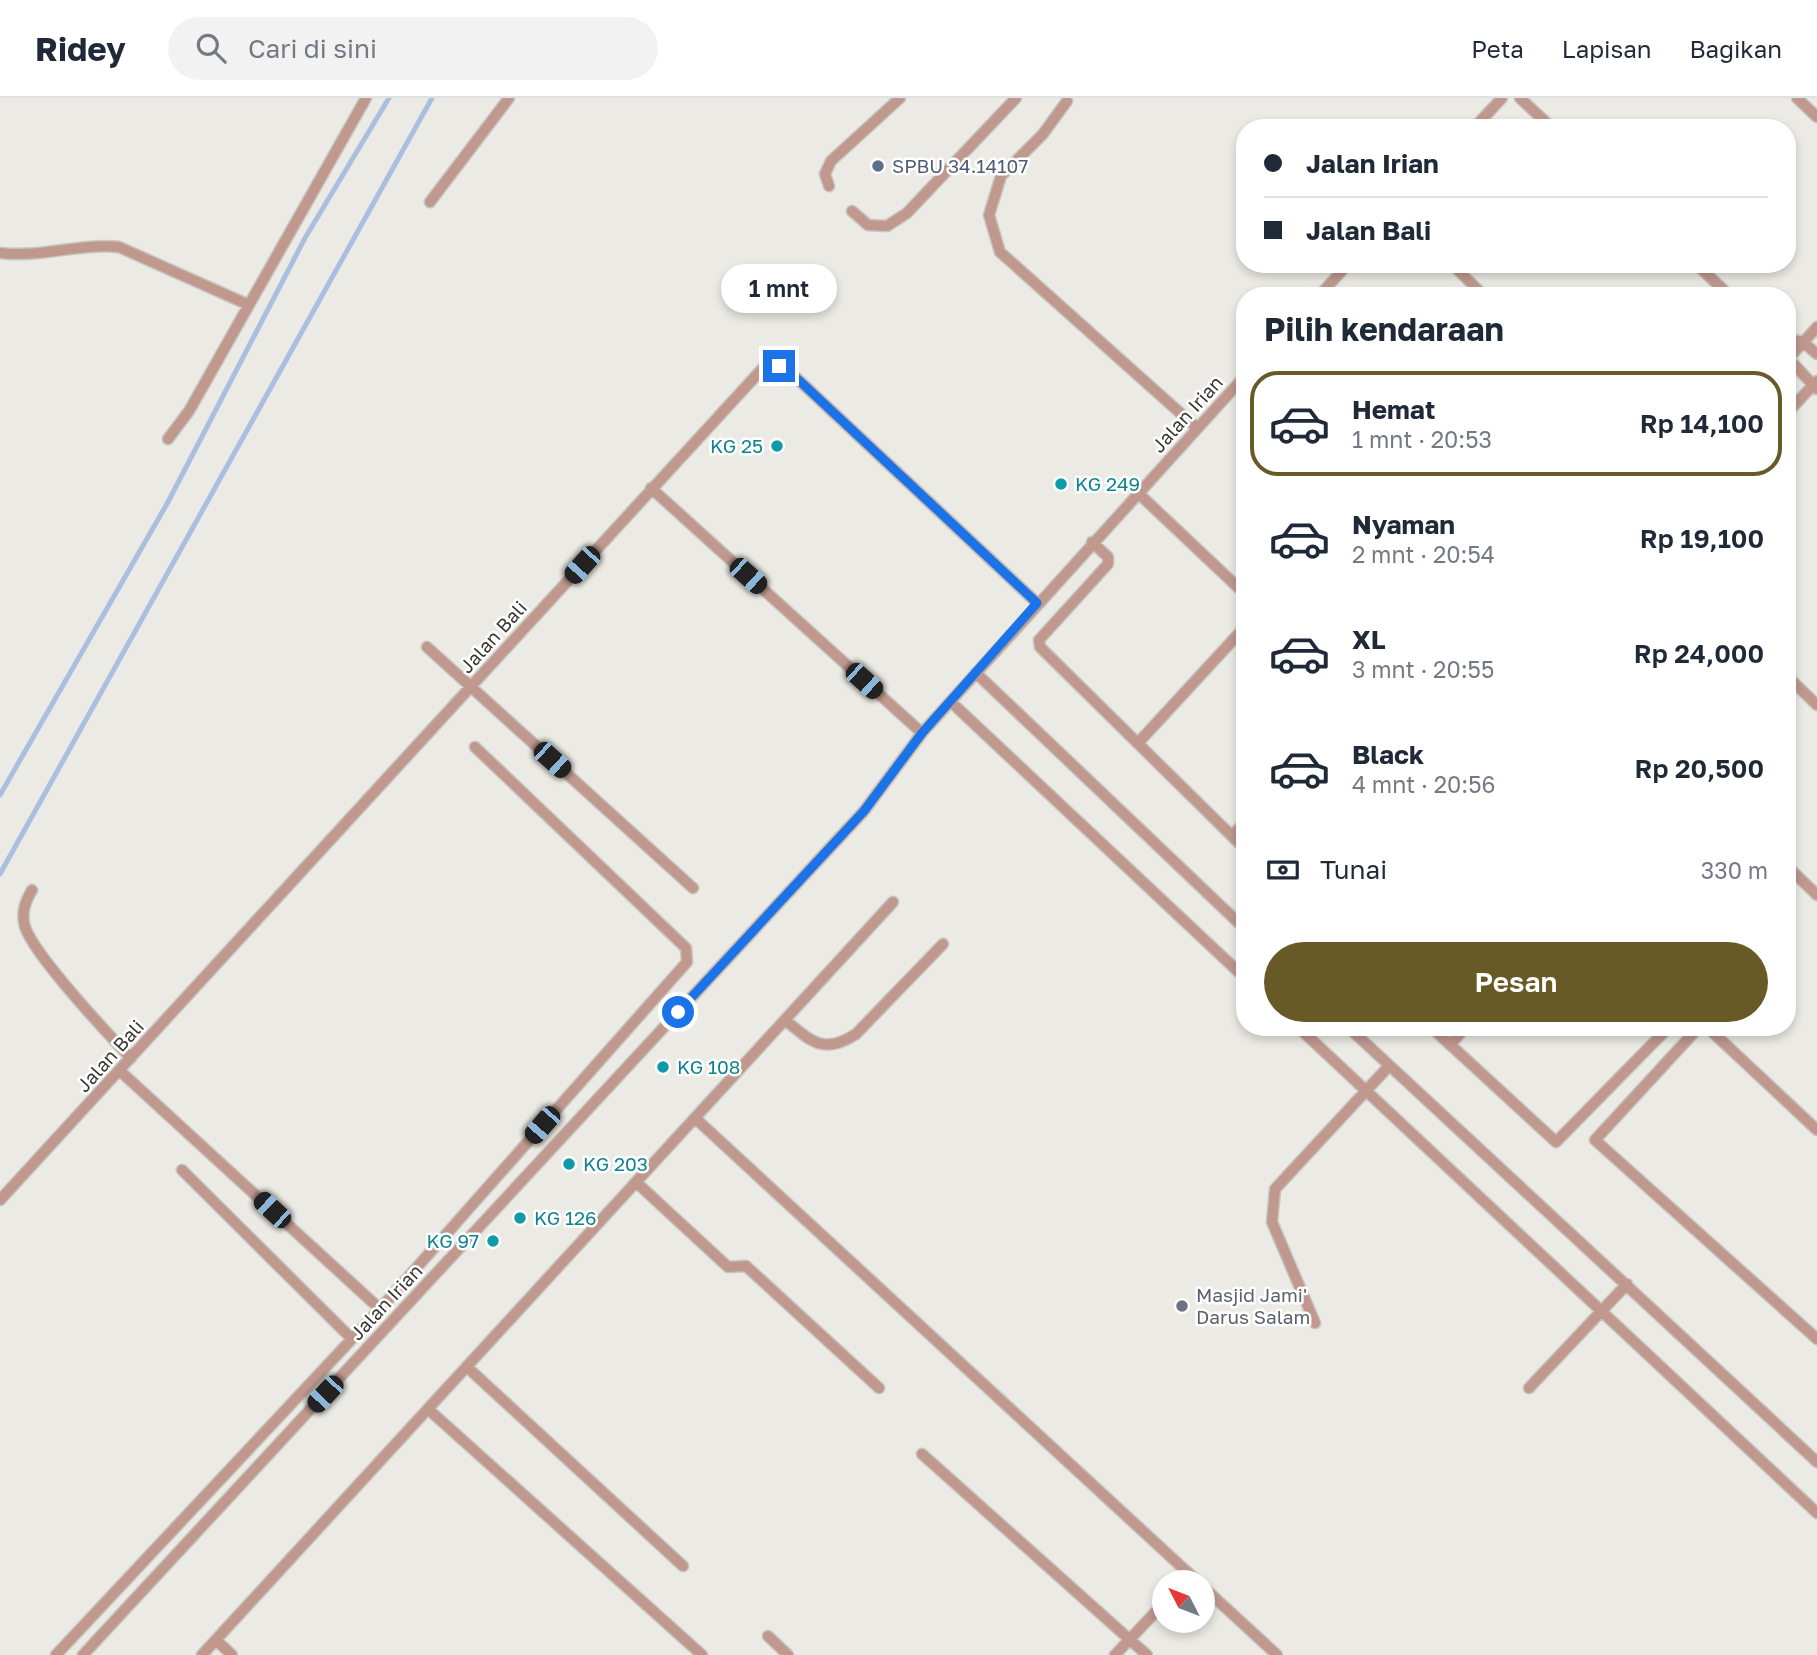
<!DOCTYPE html>
<html lang="id">
<meta charset="utf-8">
<style>
:root{--surface:#fff;--page:#f2f2f3;--text:#1f2937;--muted:#747a83;--line:#e0e1e3;--accent:#675a27}
body{margin:0;font-family:"Golos Text",sans-serif;background:var(--page);color:var(--text);height:100vh;display:flex;flex-direction:column;font-size:26px;white-space:nowrap}
*{box-sizing:border-box;margin:0}
p{font-size:23px;color:var(--muted)}
.icon{flex:none;width:38px;height:38px;fill:none;stroke:currentColor;stroke-width:2;stroke-linecap:round;stroke-linejoin:round}
.map{position:relative;flex:1;overflow:hidden}
.details{position:absolute;left:1236px;top:189px;width:560px;height:749px;display:flex;flex-direction:column;background:var(--surface);border-radius:28px;box-shadow:0 4px 10px #0003}
.details>*{flex:none}
.top-card{position:absolute;left:1236px;top:21px;width:560px;height:154px;border-radius:28px;box-shadow:0 4px 10px #0003;display:grid;align-content:center;height:154px;padding:0 28px;background:var(--surface)}
.needle{width:46px;rotate:312deg}
.controls{position:absolute;left:1152px;top:1472px;display:grid;gap:14px}
.controls a{display:grid;place-items:center;width:63px;height:63px;border-radius:50%;background:var(--surface);box-shadow:0 4px 10px #0003;font-size:35px}
.end{position:absolute;width:32px;height:32px;margin:-16px;border:9px solid #1a73e8;background:#fff;box-shadow:0 0 0 4px #fff}
.from{border-radius:50%}
.bubble{position:absolute;height:49px;border-radius:24px;background:var(--surface);box-shadow:0 4px 10px #0003;font-size:23px;font-weight:600;line-height:49px;text-align:center}
.car{position:absolute;width:21px;height:42px;margin:-21px -10px;border-radius:9px;box-shadow:0 0 5px 2px #0007;background:linear-gradient(#222 24%,#8ab4d8 0 40%,#222 0 76%,#8ab4d8 0 86%,#222 0)}
.top-card b{display:flex;align-items:center;gap:24px;height:66px;font-size:26px}
.top-card b+b{border-top:2px solid var(--line)}
.top-card i{width:18px;height:18px;background:var(--text)}
ul{padding:0;list-style:none}
li{display:flex;align-items:center;gap:21px;height:105px;margin:0 14px 10px;padding:0 14px;border:4px solid transparent;border-radius:28px}
li div{flex:1}
li b{display:block;font-size:26px}
li em{font-style:normal;font-weight:600}
li.on{border-color:var(--accent)}
li>.icon{width:63px;height:63px;stroke-width:1.5}
h2{padding:0 28px;font-size:32px;line-height:84px}
.pay{display:flex;align-items:center;gap:18px;height:77px;padding:0 28px;font-size:26px}
.pay p{margin-inline-start:auto}
.primary-button{display:flex;gap:14px;margin-top:auto;padding:14px 28px}
.primary-button a{flex:1;height:80px;border-radius:42px;background:var(--accent);color:#fff;font-size:28px;font-weight:600;line-height:80px;text-align:center}
header{display:flex;align-items:center;gap:42px;box-sizing:border-box;height:98px;padding:0 35px;background:var(--surface);border-bottom:2px solid var(--line)}
header strong{font-size:33px}
nav{display:flex;gap:38px;margin-inline-start:auto;font-size:24px}
.search{width:490px;height:63px;background:var(--page);display:flex;align-items:center;gap:18px;box-sizing:border-box;padding:0 24px;border-radius:38px;color:var(--muted);font-size:26px}
.map>svg:first-child{display:block}
</style>
<header>
<strong>Ridey</strong>
<div class="search"><svg class="icon" aria-label="search" viewBox="0 0 24 24"><circle cx="10" cy="10" r="6"/><path d="M15 15l6 6"/></svg>Cari di sini</div>
<nav><a>Peta</a><a>Lapisan</a><a>Bagikan</a></nav>
</header>
<div class="map">
<svg width="1817" height="1557" viewBox="0 0 1817 1557">
<rect width="100%" height="100%" fill="#ebeae4"/>
<g fill="none" stroke-linecap="round" stroke-linejoin="round">
<path stroke="#aabee0" stroke-width="5" d="M0,697l168,-293 137,-264 84,-140
M0,776l432,-776"/>
<g stroke="#c7c6c1" stroke-width="13">
<path id="service" d="M1520,0l32,30
M1797,0l20,19
M1067,3l-24,33 -42,42 -12,39 11,37 197,176
M1474,30l28,-30
M829,88l-4,-12 6,-13 69,-63
M430,104l79,-104
M852,113l16,14 19,1 20,-13 109,-115
M0,155c42,5 77,-10 119,-6l130,58
M1696,166l34,32
M1457,171l27,27
M1319,198l29,-32
M1787,241l16,3 14,12
M1787,259l30,32
M1788,261l29,-32
M1787,315l30,-32
M168,341l21,-28 177,-313
M651,390l271,245
M1138,395l106,100
M1092,444l16,15v7l-69,76 1,7 204,201
M427,549l266,241
M976,575l268,255
M1787,578l30,29
M951,604l293,275
M1138,645l106,-115
M1232,738l12,-13
M1787,768l30,29
M32,792c-7,12 -11,23 -7,37 10,29 82,106 106,131
M785,922c27,22 39,35 71,14l87,-90
M1298,929l519,486
M1348,929l469,435
M1431,929l125,115 113,-115
M1699,929l-104,113 222,199
M1707,929l110,103
M1450,947l16,-18
M120,973l260,238
M695,1020l503,464
M182,1072l170,169
M637,1085l91,84 18,-1 133,122
M0,1102l764,-833 15,-1 10,5 248,232
M1315,1225l-43,-101 3,-33 114,-123
M467,1269l216,199
M1529,1290l98,-104
M428,1311l274,246
M922,1356l225,201
M1202,1488l75,69
M768,1538l20,19
M216,1542l16,15
M56,1557l324,-346 307,-347 -1,-14 -211,-201
M83,1557l781,-844 58,-78 322,-356
M202,1557l691,-753
M1115,1557l49,-52"/>
</g>
<use href="#service" stroke="#c0988e" stroke-width="10"/>
</g>
<g fill="none" stroke-linecap="round" stroke-linejoin="round">
<path stroke="#1a73e8" stroke-width="9" d="M678,914l186,-201 58,-78 115,-130 -248,-232 -10,-5"/>
</g>
<circle fill="#5c6f8a" stroke="#fff" stroke-width="2.5" cx="878" cy="68" r="7"/>
<g fill="#0f9aa8" stroke="#fff" stroke-width="2.5">
<circle cx="777" cy="348" r="7"/>
<circle cx="1061" cy="386" r="7"/>
<circle cx="663" cy="969" r="7"/>
<circle cx="569" cy="1066" r="7"/>
<circle cx="520" cy="1120" r="7"/>
<circle cx="493" cy="1143" r="7"/>
</g>
<circle fill="#6b7280" stroke="#fff" stroke-width="2.5" cx="1182" cy="1208" r="7"/>
<g text-anchor="middle" stroke-width="5" stroke-linejoin="round" paint-order="stroke">
<g font-size="19" fill="#4e5e75" stroke="#fff" text-anchor="start">
<text x="892" y="75">SPBU 34.14107</text>
</g>
<g font-size="19" fill="#383735" stroke="#fff">
<text transform="translate(1187 316) rotate(-48)" y="7">Jalan Irian</text>
<text transform="translate(493 539) rotate(-48)" y="7">Jalan Bali</text>
<text transform="translate(110 958) rotate(-48)" y="7">Jalan Bali</text>
<text transform="translate(386 1204) rotate(-47)" y="7">Jalan Irian</text>
</g>
<g font-size="19" fill="#0d838f" stroke="#fff" text-anchor="start">
<text x="763" y="355" text-anchor="end">KG 25</text>
<text x="1075" y="393">KG 249</text>
<text x="677" y="976">KG 108</text>
<text x="583" y="1073">KG 203</text>
<text x="534" y="1127">KG 126</text>
<text x="479" y="1150" text-anchor="end">KG 97</text>
</g>
<g font-size="19" fill="#5b616d" stroke="#fff" text-anchor="start">
<text x="1196" y="1204">Masjid Jami'<tspan x="1196" dy="22">Darus Salam</tspan></text>
</g>
</g>
</svg>
<div class="controls">
<a><svg class="needle" viewBox="-14 -14 28 28"><path d="M0-13l5 13h-10z" fill="#e53935"/><path d="M0 13l5-13h-10z" fill="#747a83"/></svg></a>
</div>
<i class="end from" style="left:678px;top:914px"></i>
<i class="end" style="left:779px;top:268px"></i>
<div class="bubble" style="left:721px;top:166px;width:116px">1 mnt</div>
<i class="car" style="left:582px;top:467px;rotate:222deg"></i>
<i class="car" style="left:748px;top:478px;rotate:132deg"></i>
<i class="car" style="left:864px;top:583px;rotate:132deg"></i>
<i class="car" style="left:552px;top:662px;rotate:132deg"></i>
<i class="car" style="left:542px;top:1027px;rotate:221deg"></i>
<i class="car" style="left:272px;top:1112px;rotate:313deg"></i>
<i class="car" style="left:325px;top:1296px;rotate:223deg"></i>
<div class="top-card">
<b><i class="from"></i>Jalan Irian</b>
<b><i></i>Jalan Bali</b>
</div>
<section class="details">
<h2>Pilih kendaraan</h2>
<ul>
<li class="on"><svg class="icon" aria-label="car" viewBox="0 0 24 24"><path d="M5 17H2v-5l4-1 3-4h7l3 4 3 1v5h-3M9 17h6M6 11h13"/><circle cx="7" cy="17" r="2"/><circle cx="17" cy="17" r="2"/></svg><div><b>Hemat</b><p>1 mnt · 20:53</p></div><em>Rp 14,100</em></li>
<li><svg class="icon" aria-label="car" viewBox="0 0 24 24"><path d="M5 17H2v-5l4-1 3-4h7l3 4 3 1v5h-3M9 17h6M6 11h13"/><circle cx="7" cy="17" r="2"/><circle cx="17" cy="17" r="2"/></svg><div><b>Nyaman</b><p>2 mnt · 20:54</p></div><em>Rp 19,100</em></li>
<li><svg class="icon" aria-label="car" viewBox="0 0 24 24"><path d="M5 17H2v-5l4-1 3-4h7l3 4 3 1v5h-3M9 17h6M6 11h13"/><circle cx="7" cy="17" r="2"/><circle cx="17" cy="17" r="2"/></svg><div><b>XL</b><p>3 mnt · 20:55</p></div><em>Rp 24,000</em></li>
<li><svg class="icon" aria-label="car" viewBox="0 0 24 24"><path d="M5 17H2v-5l4-1 3-4h7l3 4 3 1v5h-3M9 17h6M6 11h13"/><circle cx="7" cy="17" r="2"/><circle cx="17" cy="17" r="2"/></svg><div><b>Black</b><p>4 mnt · 20:56</p></div><em>Rp 20,500</em></li>
</ul>
<div class="pay"><svg class="icon" aria-label="cash" viewBox="0 0 24 24"><path d="M3 7h18v10H3z"/><circle cx="12" cy="12" r="2"/></svg>Tunai<p>330 m</p></div>
<div class="primary-button"><a>Pesan</a></div>
</section>
</div>
